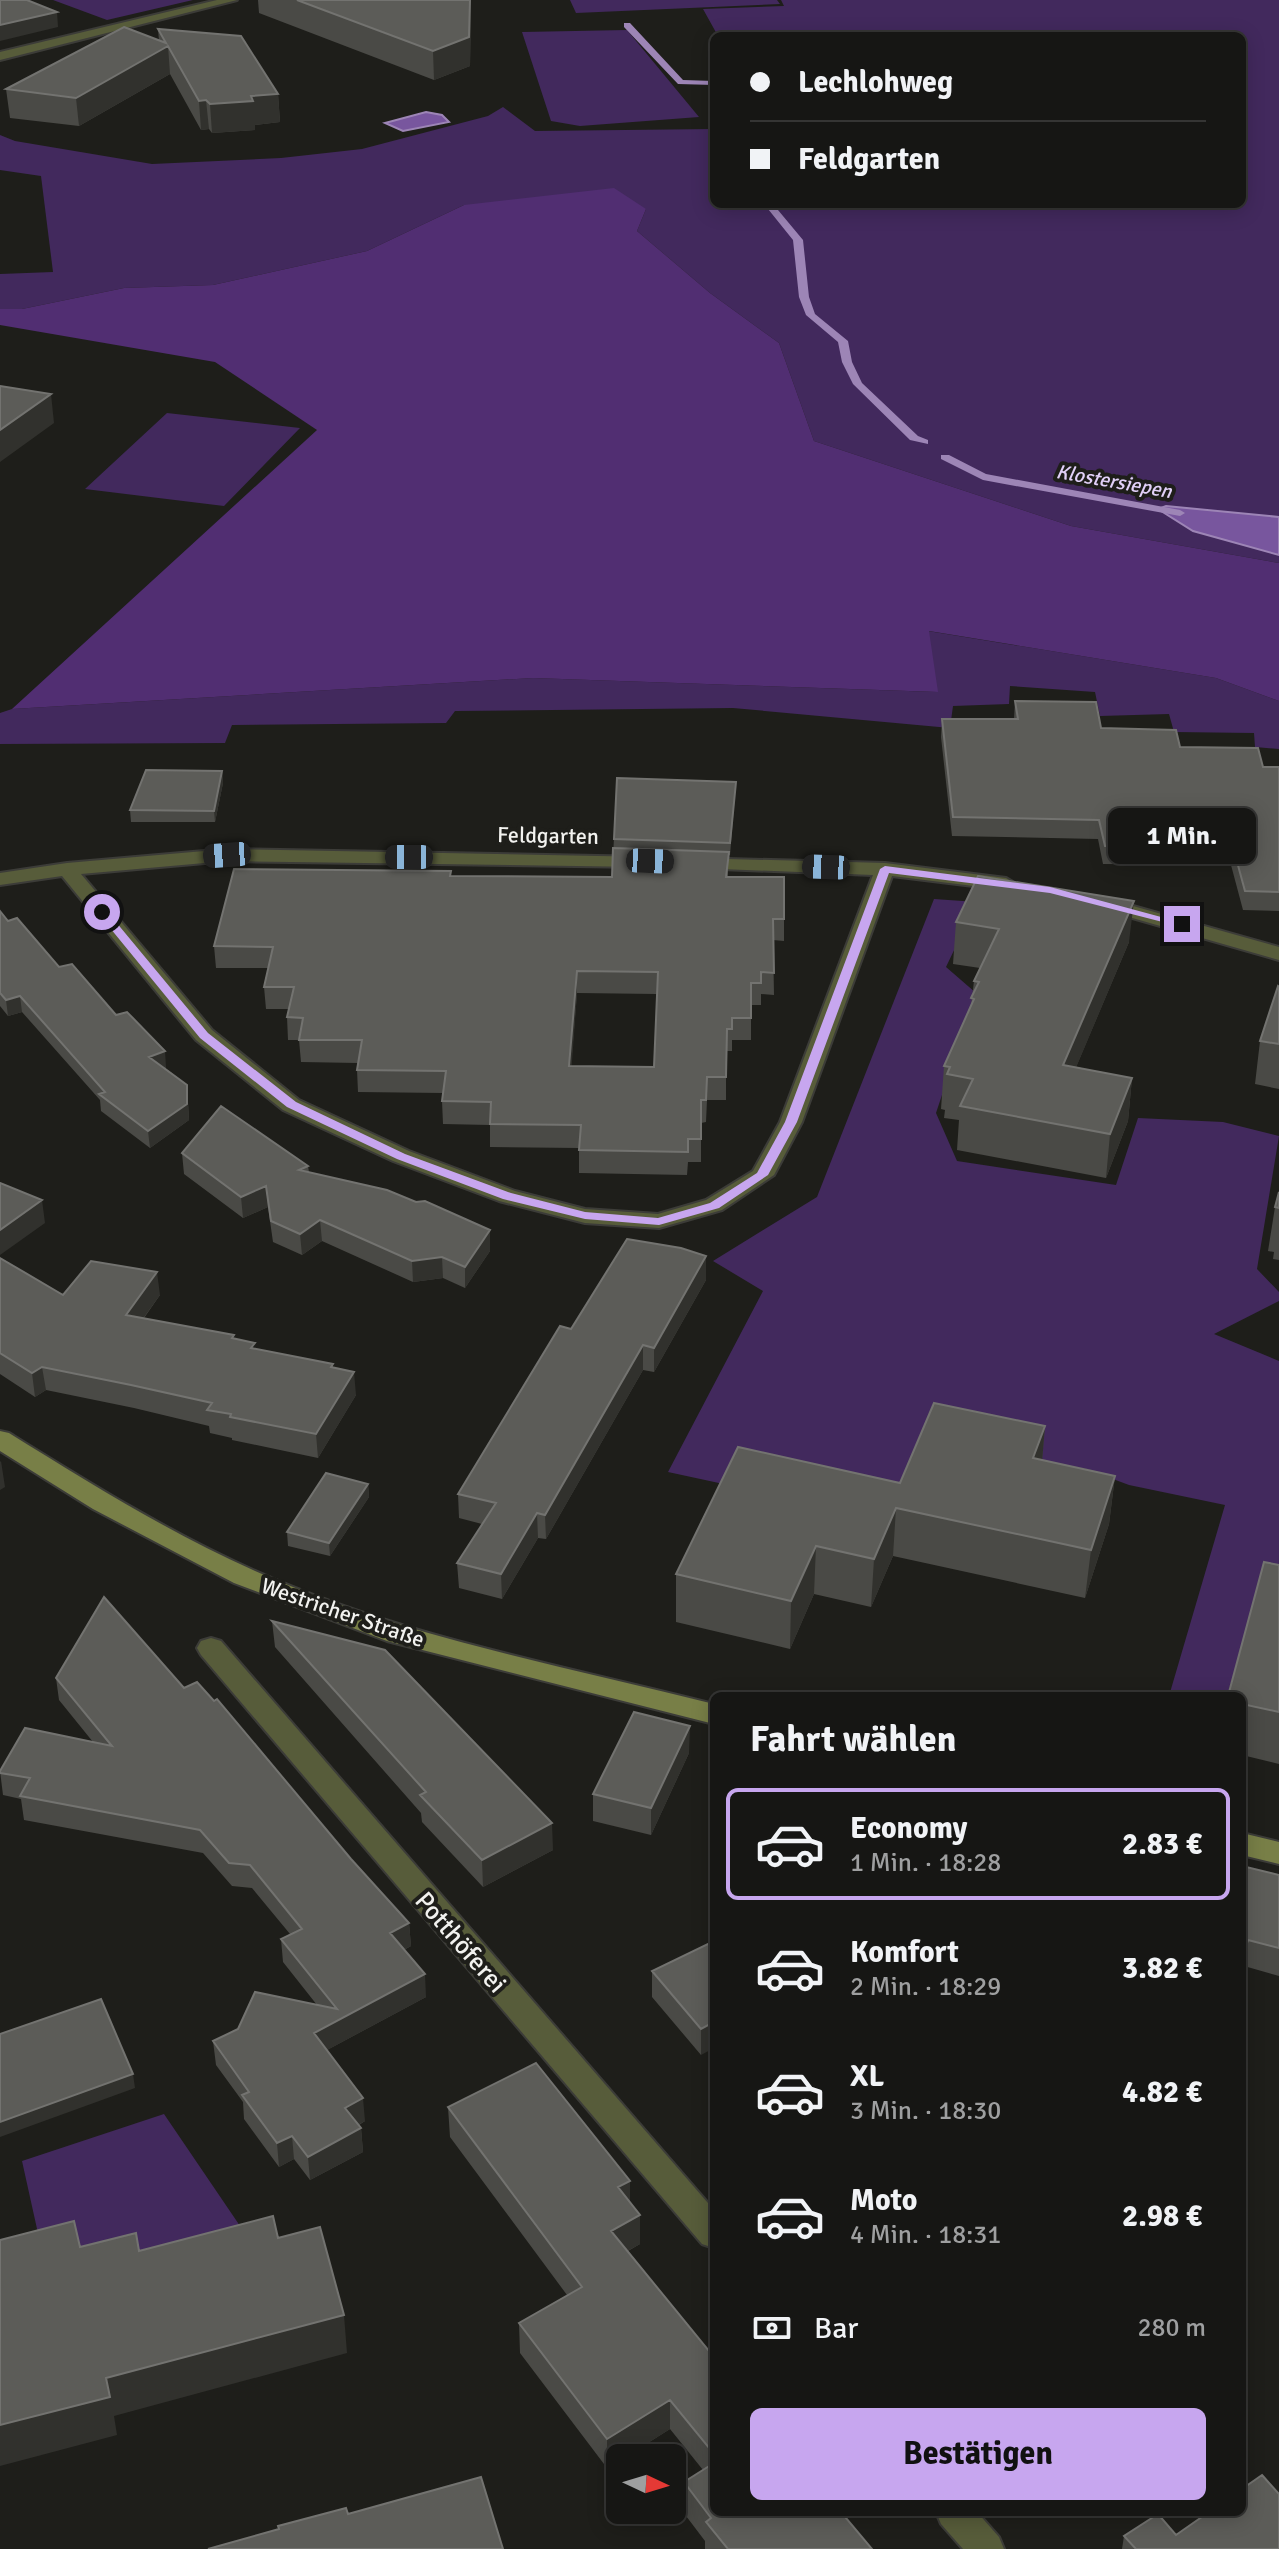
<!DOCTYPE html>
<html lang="de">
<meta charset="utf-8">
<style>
:root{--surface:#161614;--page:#232322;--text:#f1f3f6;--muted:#9e9fa0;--line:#353534;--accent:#c7a6ef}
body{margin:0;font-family:Signika,sans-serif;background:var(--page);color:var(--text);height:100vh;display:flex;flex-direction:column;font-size:30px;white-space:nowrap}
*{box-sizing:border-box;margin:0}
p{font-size:26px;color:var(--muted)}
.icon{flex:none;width:44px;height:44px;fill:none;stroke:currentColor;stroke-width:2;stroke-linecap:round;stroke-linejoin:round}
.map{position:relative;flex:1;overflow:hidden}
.drawer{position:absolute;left:710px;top:1692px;width:536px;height:824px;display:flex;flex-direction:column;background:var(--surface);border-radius:12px;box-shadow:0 4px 20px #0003,0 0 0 2px var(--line)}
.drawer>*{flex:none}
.top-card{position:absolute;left:710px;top:32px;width:536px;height:176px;border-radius:12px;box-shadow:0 4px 20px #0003,0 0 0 2px var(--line);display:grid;align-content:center;height:176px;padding:0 40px;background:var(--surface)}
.needle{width:52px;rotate:94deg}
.fabs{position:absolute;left:606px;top:2444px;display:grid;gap:16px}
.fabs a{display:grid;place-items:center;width:80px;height:80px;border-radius:12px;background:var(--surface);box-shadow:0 4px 20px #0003,0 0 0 2px var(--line);font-size:40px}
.end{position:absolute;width:36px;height:36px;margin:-18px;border:10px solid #c7a6ef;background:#111;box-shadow:0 0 0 4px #111}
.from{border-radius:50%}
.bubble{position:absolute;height:56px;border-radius:12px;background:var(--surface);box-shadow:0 4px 20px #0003,0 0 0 2px var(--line);font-size:26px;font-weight:700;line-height:56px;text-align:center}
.car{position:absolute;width:24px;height:48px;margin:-24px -12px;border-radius:10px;box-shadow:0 0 6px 2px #0007;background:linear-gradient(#222 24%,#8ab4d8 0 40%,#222 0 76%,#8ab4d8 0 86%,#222 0)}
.top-card b{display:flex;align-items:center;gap:28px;height:76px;font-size:30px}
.top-card b+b{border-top:2px solid var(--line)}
.top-card i{width:20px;height:20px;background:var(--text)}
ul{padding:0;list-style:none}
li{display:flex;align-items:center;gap:24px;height:112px;margin:0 16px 12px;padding:0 24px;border:4px solid transparent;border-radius:12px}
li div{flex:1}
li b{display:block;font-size:30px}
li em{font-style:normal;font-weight:700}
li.selected{border-color:var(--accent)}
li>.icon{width:72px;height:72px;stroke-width:1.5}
h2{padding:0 40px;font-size:36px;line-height:96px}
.pay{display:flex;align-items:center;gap:20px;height:88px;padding:0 40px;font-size:30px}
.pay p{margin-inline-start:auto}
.cta{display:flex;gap:16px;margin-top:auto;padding:16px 40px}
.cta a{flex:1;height:92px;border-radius:12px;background:var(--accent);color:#111;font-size:32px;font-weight:700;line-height:92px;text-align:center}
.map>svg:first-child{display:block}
</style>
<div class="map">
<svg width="1279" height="2549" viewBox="0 0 1279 2549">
<rect width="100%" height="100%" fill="#1e1e1a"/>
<path fill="#42295d" d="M53,0h140l-86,20z
M570,0h207l3,4 -204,9z
M781,0h498v563l-208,-37 -257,-85 -35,-98 -69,-50 -73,-62 9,-22 -182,-4 -97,46 -154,34 -89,3 -102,21h-22v-35l53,-2 -12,-96 -41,-6v-35l15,6 137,23 129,-6 81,-9 126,-33 15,-9 32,24 179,-2v75h528v-168h-524l-15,-27 81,-3z
M627,30l72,87 -119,9 -29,-5 -29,-89z
M167,413l133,15 -76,78 -139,-17z
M928,631l288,47 63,23v48l-24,-2 -1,-14 -80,-1 -5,-18 -69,2 -5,-24 -85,-6 -1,18 -56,2 -3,22 -217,-20 -278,3 -9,12 -214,2 -7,18 -225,1v-31l12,-4 521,-31 404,14z
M934,899l43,3 -31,65 30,26 -40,120 21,48 159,24 22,-67 85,4 56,14 -22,133 22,23v9l-65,33 65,27v246l-24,-4 -28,93h-58l56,-191 -96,-20 -43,-16 -157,-28 -40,79 -221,-48 95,-181 -50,-30 104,-64z
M164,2114l95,140 -214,11 -23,-104z"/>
<path fill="#512e72" d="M614,188l32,21 -9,22 73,62 69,50 35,98 257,85 208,37v138l-63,-23 -287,-47 9,61 -405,-14 -521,31 305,-279 -102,-68 -215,-37v-16h22l102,-21 89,-3 154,-34 97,-46z"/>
<path fill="#78569e" stroke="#9d85b6" stroke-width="2" d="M426,112l16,3 7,7 -46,9 -18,-8z
M1166,506l113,11v38l-86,-24 -35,-22z"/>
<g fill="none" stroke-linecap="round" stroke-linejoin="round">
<path fill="#9d85b6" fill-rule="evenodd" d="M624,23h6l53,57 31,1v4l-36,-1 -54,-57z
M764,204h9l30,36 6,57 6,17 33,27 4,21 10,21 56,53 10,4v4l-18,-4 -57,-56 -11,-22 -4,-20 -32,-27 -7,-18 -6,-57z
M941,455h8l37,19 194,36 5,3 -5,3 -197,-36 -42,-21z"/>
<g stroke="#3c3c38" stroke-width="4">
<path id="street" d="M217,0h20l-237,60v-8z
M227,849l423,8 3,4 -10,6 -416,-6 -146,13 131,156 87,70 110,51 106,40 70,18 73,5 48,-14 47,-29 27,-49 93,-247 -177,-7 -10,-6 3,-4 196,5 121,15 10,6 -10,6 -114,-14 -90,246 -28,53 -52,35 -63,18 -74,-5 -86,-22 -106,-40 -110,-51 -87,-70 -134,-164 -62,9v-12l67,-10z
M1101,897l178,50v13l-185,-53 -3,-4 3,-4z
M211,1638l10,3 493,569v38l-12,-4 -501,-589 -4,-7 4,-7z
M936,2512h41l22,25 5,12h-41l-22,-25z"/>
</g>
<g stroke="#3c3c38" stroke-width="4">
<path id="secondary" d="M0,1431l9,2c79,49 159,99 244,137 146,66 307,95 461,134v20l-327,-83 -153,-58 -141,-74 -93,-58z
M1242,1833l37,9v22l-37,-9z"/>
</g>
<use href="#street" fill="#575c3a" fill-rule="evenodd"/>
<use href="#secondary" fill="#787f47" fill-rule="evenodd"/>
</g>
<path fill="#4a4a46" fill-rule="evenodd" d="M258,0h213l-1,66 -36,14 -175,-67z
M158,29l120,65 2,28 -25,3v5l-43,3 -3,-4 -8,1 -31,-56 -91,52 -69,-8 -4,-29 153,-48z
M1015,701l86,27 162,39h16v144l-36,-1 -12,-45 -128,-1 -5,-25 -146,-3 -11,-99 1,-18h72z
M222,771l1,12 -8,39h-84l-1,-12z
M617,778l119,4 -6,73h-2v22l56,42v22l-11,-1 1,55 -13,-1v11h-10v35h-19v11h-6v49h-19l-1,22 -5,1v39h-13l-1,13 -108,-2v-25l-89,-1v-22l-47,-1 -1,-23 1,-8 -85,-1 -1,-22 1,-7 -57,-1 -2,-22h-11l-1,-23 2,-8h-23l-2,-22 4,-19h-52l-2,-22 237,-75v5l161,1zM577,993l80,1 -3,73 -83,-1z
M0,911l8,10 51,46 57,48 50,52 -1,1 22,17 2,35 -39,28 -49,-37 -1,-11 -78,-88 -14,4 -8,-10z
M956,922l173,20 -53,125 56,11 -4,43 -22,57 -149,-28 2,-30 -15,-2 1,-8 -4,-1 3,-43 27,-60 3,-25 6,-13 -27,-4z
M1279,987v102l-24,-5 5,-43z
M182,1153l126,13 1,6 181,79 -25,37 -22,-10 -30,4 -91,-41 -20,14 -29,-13 -5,-35 -25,11 -59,-44z
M1279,1192v68l-6,-1 1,-7 -6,-1 7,-44z
M706,1256v24l-52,92 -11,-2 -97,169 -8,-1 -36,61 -43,-11 -2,-25 25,-39 -23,-6 -1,-24 113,-165z
M0,1258l63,37h97l-16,23 90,21 22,10 77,15v3l23,28 -38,63 -86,-18v-2l-22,-5 -1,-7 -75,-18 -88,-18 -11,7 -35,-23z
M1045,1426l-3,34 73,16 -6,48 -24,74 -192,-42 -22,51 -57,-13 -24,55 -114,-27v-48z
M368,1484l1,13 -39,59 -42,-10 -1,-14z
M1279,1565v199l-37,-9v-59z
M272,1621l281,229 -70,37 -61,-65 -1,-9 -146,-166z
M56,1678l128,10 167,171 58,64 2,23 -7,4 22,47 -99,53 38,71 -6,4 2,3 2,24 -53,28 -16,-21 -15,8 -35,-48 -1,-17 -27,-37 -3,-24 104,-36 -34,-43 -2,-23 9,-5 -38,-46 -20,-2 -29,-33 -179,-33 -3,-21 -18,-4 -3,-24 93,-29 -34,-42z
M689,1753l-38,82 -58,-14v-27z
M1242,1866l37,9v101l-35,-10 -2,7z
M712,1942l-11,113 -49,-58v-26z
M448,2107l182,74v21l10,42 -12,7 86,106v155l158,37h-167v-8l-22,-29 1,-30 19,-12 -33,-41 -46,29h-4l-13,10 -87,-115 -1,-30 48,-28 -117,-158z
M1176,2535l103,14h-157l2,-13z"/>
<path fill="#31312d" d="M470,0h1v9l-1,57 -36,14 -1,-29z
M57,12l1,15 -58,14v-16z
M168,46l2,28 -91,52 -3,-28z
M278,94l2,28 -25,3v5l-43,3 -2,-29 41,-8z
M206,100l3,29 -8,1 -2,-29z
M51,394l3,29 -54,39v-32z
M222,771l1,12 -8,39 -1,-11z
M1134,901l-5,41 -70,166 4,-43z
M577,971v22l-7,96 -1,-23z
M20,996l2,16 -14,4 -2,-16z
M165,1051l1,16 -15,6 -2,-16z
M1132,1078l-4,43 -22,57 4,-44z
M187,1085l2,35 -39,28 -2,-17z
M266,1186l2,21 -25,11 -2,-21z
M42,1200l3,23 -45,32v-25z
M320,1220l2,21 -20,14 -2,-21z
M490,1230v21l-25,37v-21z
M706,1256v24l-52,92v-24z
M442,1257l1,21 -30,4 -1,-21z
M157,1272l3,23 -31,43 -3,-23z
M643,1345v25l-97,169 -1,-24z
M42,1367l4,23 -11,7 -3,-24z
M354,1372l2,23 -38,63 -2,-24z
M1045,1426l-4,48 -8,-16z
M1,1461l4,26 -5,3v-28z
M1115,1476l-6,48 -24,74 6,-48z
M368,1484l1,13 -39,59 -1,-13z
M896,1508l-3,48 -22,51 3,-48z
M537,1513l1,25 -36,61 -1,-25z
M816,1546l-2,48 -24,55 1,-48z
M690,1726l-1,27 -38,82v-27z
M552,1823l1,27 -70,37 -1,-27z
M409,1923l2,23 -19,10 -2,-23z
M425,1974l1,23 -110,59 -2,-23z
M714,2022v26l-13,7v-26z
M133,2074l2,14 -135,49v-15z
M363,2098l2,23 -18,10 -2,-23z
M361,2128l2,24 -53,28 -2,-23z
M292,2136l2,23 -15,8 -2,-24z
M630,2181v30l-12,-24z
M640,2215v29l-29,16v-29z
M344,2315l3,38 -233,63 3,19 -117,31v-41l106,-47z
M670,2400v29l-46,29h-4v2l-13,8v-29z"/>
<path fill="#5c5c58" stroke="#737370" stroke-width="2" fill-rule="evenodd" d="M0,0h27l30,12 -57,13z
M297,0h173l-1,37 -36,14z
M124,27l42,16 -8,-14 83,7 37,58 -27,2 2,5 -43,3 -4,-4 -7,1 -31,-55 -92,52 -70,-9z
M0,386l51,8 -51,36z
M1015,701l81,1 5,26 75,2 4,17 78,1 5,19h16v125l-34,-1 -12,-44 -128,-1 -6,-26 -146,-3 -11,-98h76z
M146,770l76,1 -8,40 -84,-1z
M617,778l119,4 -6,61 -116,-4z
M613,848l116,4 -3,25h58v42h-11l1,54 -13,-1v11h-10v35h-19v11h-5l-1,48h-19l-1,23h-5v39h-13v13l-109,-2 2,-25 -91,-1 1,-22 -49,-1 4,-30 -89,-1 5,-30h-63l4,-22 -16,-1 7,-30h-30l9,-40 -59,-1 20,-77 217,2 -1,5 162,1zM577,971l81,1 -4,95 -85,-1z
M978,876l156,25 -71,164 69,13 -22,56 -150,-28 13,-27 -26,-5 3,-7 -6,-1 30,-67 -3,-1 8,-16 -5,-1 25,-52 -43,-7z
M0,911l8,10 9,-3 42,49 13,-3 44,51 11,-3 38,39 -16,6 38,28v19l-39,27 -49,-37 6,-2 -85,-96 -14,4 -6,-7z
M1278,986l1,1v57l-19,-3z
M221,1106l87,60 -9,4 88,20 29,12 9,-1 65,29 -25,37 -23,-10 -30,4 -92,-41 -20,14 -29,-13 -5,-35 -25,11 -59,-44z
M0,1183l42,17 -42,30z
M1279,1192v16l-4,-1z
M627,1239l54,9 25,8 -52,92 -11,-3 -98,170 -8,-2 -36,61 -44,-11 39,-60 -38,-9 102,-168 11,3z
M0,1258l63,37 28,-34 66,11 -31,43 108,20 -2,3 23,5 -4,5 82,16 -2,3 23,5 -38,62 -86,-17 1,-3 -24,-4 5,-7 -81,-18 -89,-18 -10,6 -32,-20z
M934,1403l111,23 -12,32 82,18 -24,74 -195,-42 -22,51 -58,-13 -25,55 -115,-27 62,-127 162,36z
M326,1473l42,11 -39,59 -42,-11z
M1264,1562l15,3v147l-37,-8v-8h-14z
M104,1597l80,91 13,-6 17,19 3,-2 134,160 58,64 -19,10 35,41 -111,59 49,65 -18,10 16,20 -53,29 -16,-21 -15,7 -35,-48 7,-3 -36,-51 25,-12 17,-37 82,17 -56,-70 21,-10 -52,-64 -21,-2 -29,-33 -180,-34 10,-18 -30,-5v-2l25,-43 87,18 -56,-68z
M272,1621l113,29 167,173 -70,37 -62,-65 6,-3z
M634,1712l56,14 -39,82 -58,-14z
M1242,1866l37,9v73l-31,-8 -2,7 -4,-1z
M712,1942l2,3v77l-13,7 -49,-58z
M101,1999l32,75 -133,48v-88z
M536,2063l94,118 -12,6 22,28 -29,16 103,126v97l-44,-54 -63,39 -88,-116 63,-36 -134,-180z
M273,2216l5,22 42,-11 24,88 -238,63 4,19 -110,28v-185l74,-19 6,26 56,-14 3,18z
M714,2463v49h127l31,37h-144l-22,-27 5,-4 -27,-36z
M1262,2475l17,19v55h-143l-12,-13 34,-22 18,21 33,-23h33v-23z
M481,2477l22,72h-295l71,-20 -1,-3 68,-18 2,6z"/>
<path fill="#c7a6ef" d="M885,866l165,21 137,37 -5,3 -132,-34 -161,-20 -92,249 -29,53 -49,33 -60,17 -74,-6 -82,-20 -106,-40 -110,-52 -87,-69 -103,-126 9,-2 102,123 88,69 109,52 106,39 74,19 73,6 52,-15 47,-30 28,-51 95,-253z"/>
<g text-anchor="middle" stroke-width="8" stroke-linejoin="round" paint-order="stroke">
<g font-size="20" font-style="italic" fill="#e2d1f9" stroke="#1e1e1a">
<text transform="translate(1114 481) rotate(10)" y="7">Klostersiepen</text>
</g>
<g font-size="22" fill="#f2f2ef" stroke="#1e1e1a">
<text transform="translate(548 835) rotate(1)" y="8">Feldgarten</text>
<text transform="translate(343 1612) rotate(19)" y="8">Westricher Straße</text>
</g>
<g font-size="26" fill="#f2f2ef" stroke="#1e1e1a">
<text transform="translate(461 1942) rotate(49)" y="9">Potthöferei</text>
</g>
</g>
</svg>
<div class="fabs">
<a><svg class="needle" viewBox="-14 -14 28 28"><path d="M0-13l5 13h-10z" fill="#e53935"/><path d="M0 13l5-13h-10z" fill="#9e9fa0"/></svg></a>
</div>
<i class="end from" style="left:102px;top:912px"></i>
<i class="end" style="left:1182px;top:924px"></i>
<div class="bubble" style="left:1108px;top:808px;width:148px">1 Min.</div>
<i class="car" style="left:227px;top:855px;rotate:266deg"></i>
<i class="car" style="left:409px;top:857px;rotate:270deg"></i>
<i class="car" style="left:650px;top:861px;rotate:92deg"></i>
<i class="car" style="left:826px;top:867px;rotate:272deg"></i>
<div class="top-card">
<b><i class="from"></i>Lechlohweg</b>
<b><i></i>Feldgarten</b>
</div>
<section class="drawer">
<h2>Fahrt wählen</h2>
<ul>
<li class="selected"><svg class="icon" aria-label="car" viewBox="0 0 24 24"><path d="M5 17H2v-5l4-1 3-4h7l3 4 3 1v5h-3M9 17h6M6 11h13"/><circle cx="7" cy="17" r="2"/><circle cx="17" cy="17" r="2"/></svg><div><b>Economy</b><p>1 Min. · 18:28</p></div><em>2.83 €</em></li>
<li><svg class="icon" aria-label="car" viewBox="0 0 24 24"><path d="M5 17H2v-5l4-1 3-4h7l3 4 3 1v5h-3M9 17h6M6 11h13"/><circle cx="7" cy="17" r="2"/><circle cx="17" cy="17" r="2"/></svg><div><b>Komfort</b><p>2 Min. · 18:29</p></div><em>3.82 €</em></li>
<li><svg class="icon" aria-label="car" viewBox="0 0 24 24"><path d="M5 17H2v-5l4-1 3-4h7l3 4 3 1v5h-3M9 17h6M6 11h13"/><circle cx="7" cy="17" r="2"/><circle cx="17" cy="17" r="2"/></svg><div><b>XL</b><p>3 Min. · 18:30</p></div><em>4.82 €</em></li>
<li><svg class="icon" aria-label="car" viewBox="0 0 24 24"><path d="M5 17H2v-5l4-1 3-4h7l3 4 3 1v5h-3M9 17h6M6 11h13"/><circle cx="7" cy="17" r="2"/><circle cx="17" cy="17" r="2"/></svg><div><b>Moto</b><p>4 Min. · 18:31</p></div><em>2.98 €</em></li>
</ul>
<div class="pay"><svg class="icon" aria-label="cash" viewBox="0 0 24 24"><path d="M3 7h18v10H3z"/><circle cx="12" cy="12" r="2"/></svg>Bar<p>280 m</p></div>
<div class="cta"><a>Bestätigen</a></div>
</section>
</div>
